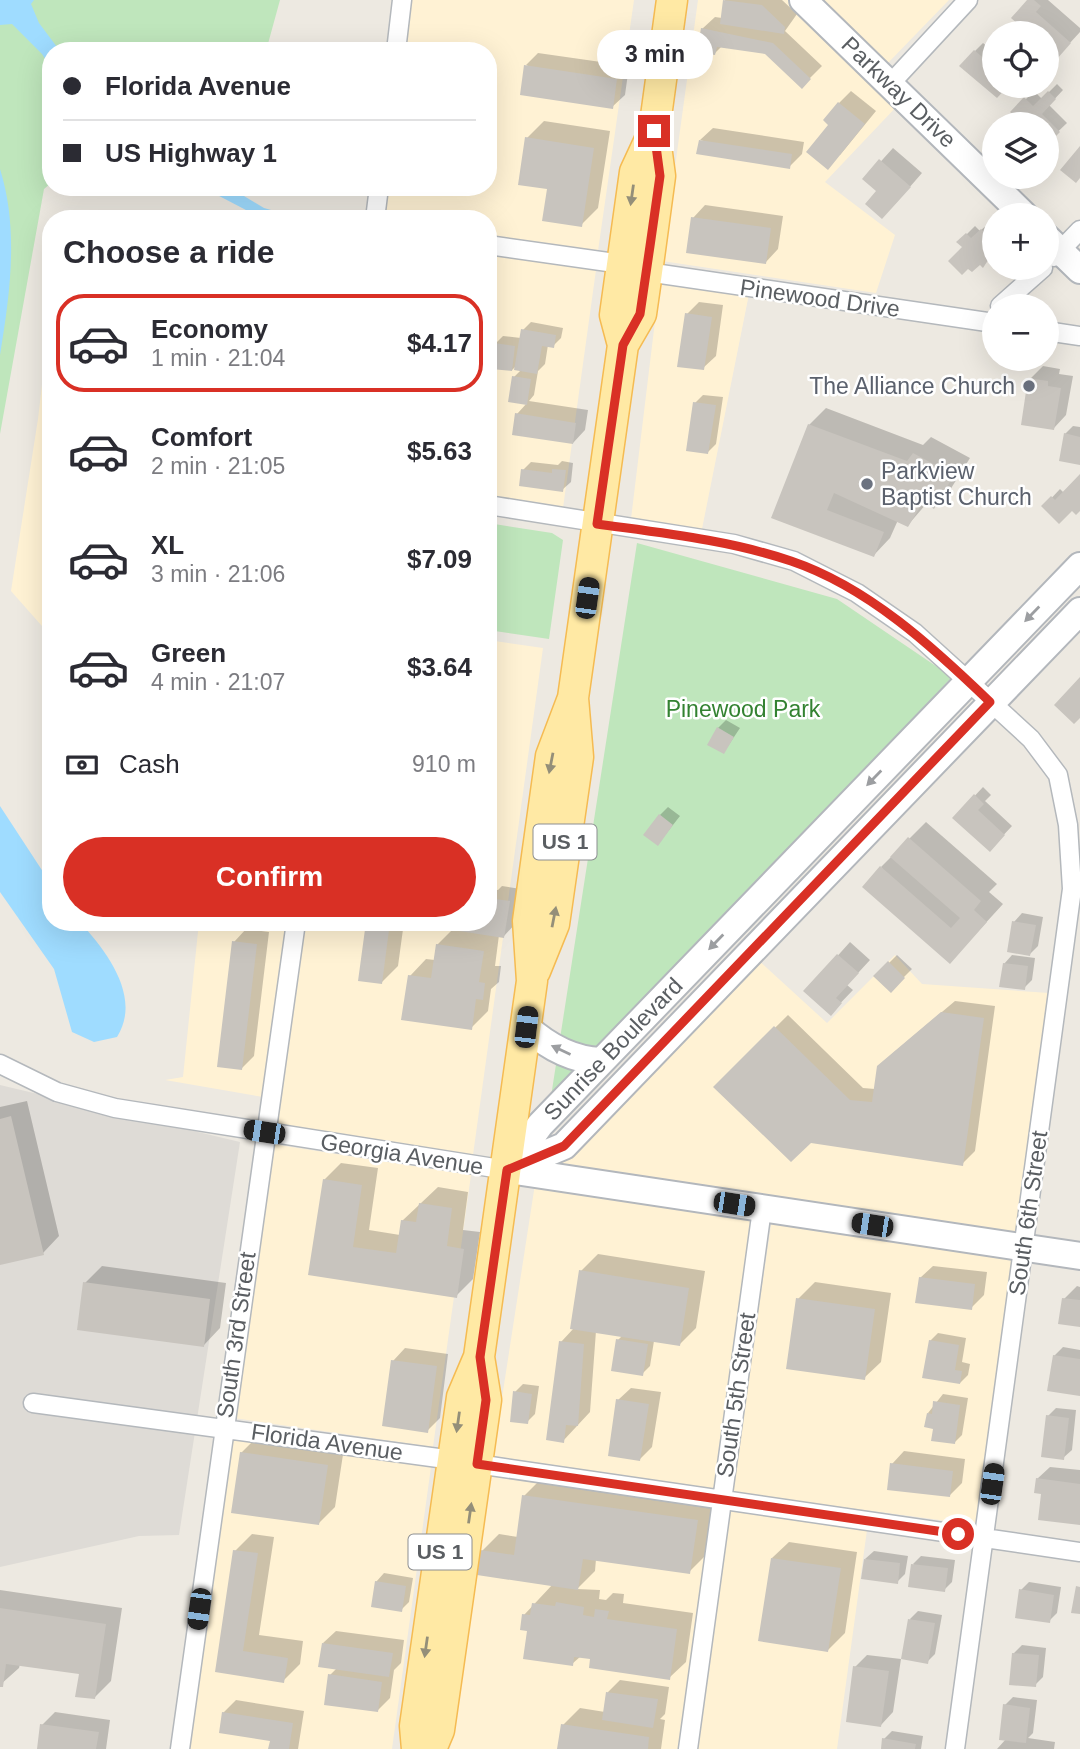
<!DOCTYPE html>
<meta charset="utf-8">
<style>
:root{--surface:#fff;--page:#f7f7f7;--text:#2b2b33;--muted:#7c7c81;--line:#e1e1e2;--accent:#d93025}
body{margin:0;font-family:Helvetica,sans-serif;background:var(--page);color:var(--text);height:100vh;display:flex;flex-direction:column;font-size:26px;white-space:nowrap}
*{box-sizing:border-box;margin:0}
p{font-size:23px;color:var(--muted)}
.icon{flex:none;width:38px;height:38px;fill:none;stroke:currentColor;stroke-width:2;stroke-linecap:round;stroke-linejoin:round}
.map{position:relative;flex:1;overflow:hidden}
.side{position:absolute;left:42px;top:210px;width:455px;height:721px;display:flex;flex-direction:column;background:var(--surface);border-radius:28px;box-shadow:0 7px 28px #0002}
.side>*{flex:none}
.top-card{position:absolute;left:42px;top:42px;width:455px;height:154px;border-radius:28px;box-shadow:0 7px 28px #0002;display:grid;align-content:center;height:154px;padding:0 21px;background:var(--surface)}
.controls{position:absolute;left:982px;top:21px;display:grid;gap:14px}
.controls a{display:grid;place-items:center;width:77px;height:77px;border-radius:50%;background:var(--surface);box-shadow:0 7px 28px #0002;font-size:35px}
.end{position:absolute;width:32px;height:32px;margin:-16px;border:9px solid #d93025;background:#fff;box-shadow:0 0 0 4px #fff}
.from{border-radius:50%}
.bubble{position:absolute;height:49px;border-radius:24px;background:var(--surface);box-shadow:0 7px 28px #0002;font-size:23px;font-weight:700;line-height:49px;text-align:center}
.car{position:absolute;width:21px;height:42px;margin:-21px -10px;border-radius:9px;box-shadow:0 0 5px 2px #0007;background:linear-gradient(#222 24%,#8ab4d8 0 40%,#222 0 76%,#8ab4d8 0 86%,#222 0)}
.top-card b{display:flex;align-items:center;gap:24px;height:66px;font-size:26px}
.top-card b+b{border-top:2px solid var(--line)}
.top-card i{width:18px;height:18px;background:var(--text)}
ul{padding:0;list-style:none}
li{display:flex;align-items:center;gap:21px;height:98px;margin:0 14px 10px;padding:0 7px;border:4px solid transparent;border-radius:28px}
li div{flex:1}
li b{display:block;font-size:26px}
li em{font-style:normal;font-weight:700}
li.current{border-color:var(--accent)}
li>.icon{width:63px;height:63px;stroke-width:1.5}
h2{padding:0 21px;font-size:32px;line-height:84px}
.pay{display:flex;align-items:center;gap:18px;height:77px;padding:0 21px;font-size:26px}
.pay p{margin-inline-start:auto}
.button{display:flex;gap:14px;margin-top:auto;padding:14px 21px}
.button a{flex:1;height:80px;border-radius:42px;background:var(--accent);color:#fff;font-size:28px;font-weight:700;line-height:80px;text-align:center}
.map>svg:first-child{display:block}
</style>
<div class="map">
<svg width="1080" height="1749" viewBox="0 0 1080 1749">
<rect width="100%" height="100%" fill="#ede9e1"/>
<path fill="#fff2d4" d="M411,0h223l-36,251 -110,-16v-16h-104l4,-32h100v-136h-83z
M698,0h91l110,104 -74,78 70,53 -19,58 -214,-32z
M817,0h132l-63,65z
M488,255l108,15 -33,238 -75,-13z
M660,280l89,14 -47,235 -71,-10z
M51,307v338l-2,-11 -38,-43 27,-172z
M488,640l55,8 -70,507 -196,-31 27,-202h184z
M199,922h88l-24,175 -98,-17 18,-3z
M895,955l27,29 127,9 -33,243 -473,-71 213,-207 71,65z
M272,1144l199,31 -38,272 -199,-29z
M535,1184l219,32 -40,273 -221,-33z
M772,1219l242,37 -37,269 -246,-33z
M231,1437l200,30 -39,282h-204z
M490,1476l221,33 -32,240h-229z
M729,1511l138,19 -30,219h-140z"/>
<path fill="#dedbd6" d="M0,1085l240,57 -61,393 -40,1 -139,31z"/>
<path fill="#bfe6bc" d="M0,0h280l-14,51h-215v132l-7,6 -44,245z
M488,523l64,10 11,7 -14,99 -61,-9z
M637,543l200,56 115,78 -402,426z"/>
<path fill="#9fdcff" d="M0,0h34l-3,4 8,19 21,28h-9v17l-9,-14 -30,-30 -12,1z
M0,169c19,60 10,125 0,186z
M202,187h27l35,21 39,11h-40z
M0,806l51,78v38h29c27,30 62,75 37,115l-23,5 -22,-10 -18,-63 -54,-77z"/>
<path fill="#0003" d="M725,0h57l15,14 -12,17 37,35 -20,20 -36,-34 -44,-6 -7,7 -13,-24 13,-12 7,1z
M1030,0h18l32,28v4l-11,12 -23,9v-20h-19z
M983,43l11,9v34h13l-10,10 -22,-45z
M538,53l91,13 -4,29 -13,12 -86,-42z
M1057,84l6,6 -14,15 18,18 -21,20v-19h-21l-12,-12 21,-21 8,8z
M851,91l25,20 -36,44 -9,-31 8,-21z
M544,121l66,10 -12,77 -17,17 -32,-37 -22,-50z
M713,128l91,14 -2,12 -13,13 -89,-27z
M893,148l29,25 -27,31 -30,-25z
M705,205l78,11 -5,33 -12,13 -73,-44z
M990,222l4,4v28l-11,11 -24,-23 16,-16 5,5z
M699,302l24,3 -7,51 -13,12 -16,-54z
M531,322l32,6 -2,10 -8,8 -5,-1 -3,19 -7,7 -4,24 -5,6 59,9 -3,20 -12,13 -56,-29 10,-11 -13,-26 7,-7 -4,-5 -5,5 -17,-26 8,-8 18,2 2,-8z
M1043,366l17,3 -1,5 14,2 -7,39 -12,13 -24,-49z
M703,395l20,2 -7,47 -8,8 -13,-49z
M826,408l97,37 8,-8 39,21 -20,32 -16,17 -7,-4 -19,22 -10,-5 -8,18 -16,17 -101,-38 36,-92z
M1073,426l7,1v36l-15,-29z
M562,461l11,2 -2,19 -9,8 -39,-20 8,-8 27,3z
M1080,477v31l-36,-2 16,-17 4,4z
M726,720l14,8 -16,24 -6,-24z
M983,787l8,8 -6,6 27,25 -14,15 -44,-23z
M668,807l12,9 -22,28 2,-29z
M926,822l71,62 -8,8 14,12 -53,58 -69,-95z
M502,886l19,3 -5,34 -12,13 -5,-1 -4,31h6l-2,16 -8,7 -3,22 -17,17 -61,-52 16,-17 9,1 2,-15 17,-17 34,-6v-33l10,1z
M1022,913l21,4 -5,29 -8,8 -16,-32z
M368,922h36l-6,44 -17,17z
M246,929l23,3 -15,124 -13,13 -7,-127z
M850,942l20,18 -23,25 6,5 -22,23 -25,-22z
M897,955l15,14 -21,21 -15,-14z
M1012,955l23,3 -3,22 -8,8 -20,-24z
M955,1001l40,5 -20,145 -13,13 -152,-23 -95,-54 73,-72 75,73 12,1 17,-35z
M27,1101l32,135 -16,17 -43,10v-156z
M341,1163l37,5 -9,62 31,5 2,-14 36,-34 30,5 -5,38 17,2 -7,47 -17,17 -146,-22 14,-94z
M598,1254l107,17 -9,57 -17,17 -25,-4 -4,25 -8,8 -24,-34 4,-4 -26,-5 -6,81 -27,29 -2,-99 13,-14 7,-57z
M102,1266l124,17 -6,45 -16,17 -119,-62z
M933,1266l54,6 -3,23 -13,13 -51,-30z
M815,1282l76,11 -10,69 -17,16 -66,-79z
M1077,1286l3,1v38l-16,-26z
M938,1333l28,5 -4,24 8,2 -2,11 -8,8 -30,-42z
M1063,1347l17,3v44l-26,-38z
M405,1348l43,6 -8,64 -13,13 -34,-70z
M523,1384l16,2 -4,28 -8,8 -12,-30z
M631,1388l30,4 -9,55 -12,12 -22,-59z
M943,1394l25,4 -6,37 -8,8 -19,-16 -7,-14z
M1056,1408l20,2 -4,40 -9,8 -15,-42z
M258,1436l86,12 -9,59 -16,16 -78,-70z
M904,1451l61,8 -3,24 -13,13 -57,-32z
M1050,1467l30,3v53l-37,-31 -6,-13z
M541,1479l172,25 -7,51 -17,17 -93,-13 -1,12 -18,18 23,1 -1,9 7,1 7,-7 11,1 -1,9 70,10 -7,49 -17,16 -88,-22 -9,8 -43,-34 -5,-15 29,-31 -71,-33 17,-17 19,3 6,-41z
M252,1534l22,3 -15,98 44,6 -3,23 -17,17 -66,-10 18,-120z
M789,1542l68,10 -12,81 -17,17 -56,-92z
M874,1551l34,5 -3,18 -8,8 -32,-23z
M921,1556l34,4 -3,22 -8,8 -31,-26z
M384,1573l29,5 -4,24 -8,8 -25,-28z
M1029,1582l32,5 -4,26 -8,8 -28,-31z
M0,1590l122,18 -11,73 -17,17 -13,-25 -61,-9 -1,4 -19,17z
M918,1611l24,4 -7,39 -8,8 -17,-43z
M336,1631l68,9 -3,23 -7,7 -4,28 -13,13 -47,-36 7,-7 -14,-25z
M1022,1645l24,3 -3,29 -8,8 -22,-31z
M867,1655l34,4 -8,53 -12,13 -26,-58z
M620,1680l49,7 -4,27 -5,5 5,1 -4,29h-102l4,-24 17,-17 25,4 3,-20z
M1013,1697l24,3 -4,33 -5,5 27,4 -1,7h-57l9,-10 -1,-34z
M236,1700l68,11 -6,38h-28l2,-10 -49,-26z
M55,1712l55,8 -4,29h-67l3,-24z
M892,1731l31,5 -2,13h-39l2,-10z"/>
<path fill="#c8c4be" d="M723,0l39,5 23,22 -1,7 -64,-10z
M1027,0h7l7,6 -5,6 35,31 -14,16 -11,-10v-16h-18l-17,-15z
M701,28l72,15 38,36 -9,10 -37,-35 -48,-7 -2,8 -18,-3z
M974,50l20,17v19h14l-11,12 -38,-32z
M524,65l93,14 -4,30 -93,-14z
M1048,91l8,8 -14,15 18,18 -14,14v-22h-23l-13,-12 14,-15 9,9z
M838,102l27,22 -37,46 -22,-18 22,-27 -5,-5z
M525,137l69,11 -12,79 -40,-6 5,-32 -29,-4z
M699,140l93,14 -2,15 -94,-15z
M1080,146v32l-4,5 -16,-13z
M879,159l32,28 -29,32 -17,-15 11,-13 -14,-12z
M691,217l80,11 -5,36 -80,-11z
M981,229l13,13v9l-11,17 -3,-3 -8,7 -4,-3 -6,6 -14,-14 14,-14 -6,-5 10,-9 5,5z
M685,313l27,4 -8,53 -27,-3z
M521,329l35,6 -2,13 -12,-2 -5,28 -23,-4z
M49,341l2,1v33l-6,-1z
M494,343l21,3 -3,25 -21,-2z
M512,376l19,3 -4,26 -19,-3z
M1028,378l20,3v5l13,2 -7,42 -33,-5z
M693,402l23,3 -8,49 -22,-3z
M515,413l61,10 -3,21 -61,-9z
M808,424l99,37 6,-8 41,22 -20,34 -11,-7 -15,25 -74,-34 -7,17 57,22 -10,25 -103,-39z
M1064,433l16,4v28l-21,-4z
M521,469l31,4v-4l14,1 -3,22 -44,-6z
M1080,474v37l-4,4 -4,-4 -13,13 -18,-18 10,-10 4,4z
M1080,677v41l-6,6 -20,-19z
M717,727l17,10 -10,17 -17,-9z
M974,794l10,10 -6,6 27,25 -15,17 -38,-34z
M659,814l14,11 -15,21 -15,-11z
M908,837l73,64 -7,9 13,12 -37,42 -88,-77 18,-21 71,62 9,-10 -70,-61z
M488,898l22,3 -6,37 -45,-7 2,-9h27z
M1012,921l24,4 -6,31 -23,-4z
M366,922h24l-8,62 -24,-3z
M232,941l25,3 -15,126 -25,-3z
M436,944l48,7 -5,31 6,1 -2,17 -7,-1 -4,31 -71,-10 7,-45 23,3z
M837,954l22,19 -23,25 6,5 -11,13 -28,-25z
M888,961l17,17 -14,15 -18,-17z
M1003,963l25,3 -3,24 -26,-3z
M941,1012l43,6 -21,148 -152,-23 -20,19 -78,-75 61,-61 76,74 22,2 5,-36z
M11,1116l33,139 -44,10v-146z
M323,1179l39,6 -9,62 43,6 5,-33 15,2 3,-19 33,5 -5,38 17,3 -7,49 -149,-23z
M579,1270l110,18 -9,58 -110,-17z
M919,1277l56,7 -3,26 -57,-7z
M83,1282l127,17 -6,48 -127,-17z
M796,1298l79,11 -10,71 -79,-11z
M1062,1298l18,2v27l-22,-3z
M616,1339l32,5 -5,32 -32,-5z
M929,1340l30,5 -4,25 7,1 -2,13 -38,-6z
M559,1341l25,3 -6,82 -12,-1 -2,18 -18,-3z
M1053,1355l27,4v37l-33,-5z
M391,1360l46,6 -9,67 -46,-7z
M513,1391l19,3 -4,30 -18,-2z
M616,1399l33,5 -9,57 -32,-5z
M933,1401l27,4 -5,39 -24,-3 2,-12 -9,-2 3,-14 5,1z
M1046,1415l23,3 -5,42 -23,-3z
M240,1452l88,13 -9,60 -88,-12z
M890,1463l63,8 -3,26 -63,-7z
M1036,1478l44,6v41l-42,-5 3,-26 -7,-1z
M522,1495l176,25 -8,54 -107,-15 -5,31 -101,-15 3,-25 34,5z
M233,1550l25,3 -15,98 45,7 -4,25 -69,-11z
M771,1558l70,10 -13,84 -70,-11z
M864,1559l36,4 -2,21 -37,-5z
M911,1564l37,4 -3,24 -37,-5z
M375,1581l31,5 -4,26 -31,-5z
M1076,1586l4,1v27l-9,-1z
M1019,1589l35,6 -4,28 -35,-5z
M556,1602l28,5 -1,8 11,2 1,-8 14,2 -2,8 70,10 -7,51 -81,-12 1,-9 -16,-2 -1,9 -50,-7 4,-28 -7,-1 2,-16 8,1 2,-12 23,3z
M0,1608l106,16 -11,75 -20,-2 4,-23 -73,-10 -3,23h-3z
M908,1619l27,4 -7,41 -27,-5z
M322,1643l71,10 -4,24 -71,-10z
M1012,1653l27,2 -3,32 -27,-2z
M853,1666l36,5 -8,56 -35,-5z
M328,1674l54,8 -4,30 -54,-7z
M606,1692l52,7 -5,29 -51,-8z
M1003,1704l27,4 -4,35 -27,-3z
M222,1712l71,11 -4,26h-21l2,-8 -51,-8z
M40,1724l59,8 -3,17h-59z
M561,1724l88,13 -1,12h-91z
M882,1738l34,6 -1,5h-34z"/>
<g fill="none" stroke-linecap="round" stroke-linejoin="round">
<g stroke="#b4b8bc" stroke-width="21">
<path id="street" d="M396,51l6,-51
M891,83l77,-83
M375,219l4,-32
M488,245l134,19
M1054,257l26,-27
M647,272l347,51
M1000,306l43,-38
M1046,331l34,5
M488,505l246,39 60,17 63,32 58,40 43,39 73,67 27,36 10,50 4,64 -117,860
M0,1064l57,28 58,16 392,62
M33,1403l420,57
M477,1464l603,88
M180,1749l116,-827
M688,1749l74,-540"/>
</g>
<g stroke="#b3b7bc" stroke-width="30">
<path id="secondary" d="M803,0l221,215
M1046,237l34,33
M526,1027c20,18 46,33 75,34
M509,1169l55,-23 516,-535
M507,1170l33,-45 540,-559
M509,1170l571,86"/>
</g>
<g stroke="#f5bb52" stroke-width="33">
<path id="primary" d="M623,345l-8,-30 20,-143 19,-41
M535,971l19,-47 24,-167 -5,-59 50,-353 18,-31 6,-42 13,-96 -6,-45 18,-131
M417,1749l-2,-23 47,-329 17,-40
M431,1749l8,-19 47,-330 -7,-43 53,-376 -4,-60 23,-165 22,-58"/>
</g>
<use href="#street" stroke="#fff" stroke-width="18"/>
<use href="#secondary" stroke="#fff" stroke-width="26"/>
<use href="#primary" stroke="#ffe9a4" stroke-width="30"/>
</g>
<defs><path id="oneway-solid" d="M-6-.8H1V-3.2L6.5 0L1 3.2V.8H-6Z" transform="scale(1.75)"/></defs>
<g fill="#948f79">
<use href="#oneway-solid" transform="translate(632 195) rotate(98)"/>
<use href="#oneway-solid" transform="translate(551 763) rotate(101)"/>
<use href="#oneway-solid" transform="translate(554 917) rotate(-79)"/>
<use href="#oneway-solid" transform="translate(458 1422) rotate(98)"/>
<use href="#oneway-solid" transform="translate(470 1513) rotate(-82)"/>
<use href="#oneway-solid" transform="translate(426 1647) rotate(98)"/>
</g>
<g fill="#9c9ea1">
<use href="#oneway-solid" transform="translate(1032 614) rotate(134)"/>
<use href="#oneway-solid" transform="translate(874 778) rotate(134)"/>
<use href="#oneway-solid" transform="translate(716 942) rotate(134)"/>
<use href="#oneway-solid" transform="translate(561 1050) rotate(-155)"/>
</g>
<g fill="none" stroke-linecap="round" stroke-linejoin="round">
<path stroke="#d93025" stroke-width="9" d="M654,131l6,45 -10,70 -10,68 -17,31 -26,179c65,9 132,16 194,37 77,26 142,86 199,141l-426,444 -57,24 -27,187 6,43 -9,64 481,70"/>
</g>
<g fill="#6b7280" stroke="#fff" stroke-width="2.5">
<circle cx="1029" cy="386" r="7"/>
<circle cx="867" cy="484" r="7"/>
</g>
<g text-anchor="middle" stroke-width="5" stroke-linejoin="round" paint-order="stroke">
<g fill="#fff" stroke="#8c8e91" stroke-width="2">
<rect x="533.5" y="824.5" width="63" height="35" rx="5"/>
<rect x="408.5" y="1534.5" width="63" height="35" rx="5"/>
</g>
<g font-size="21" font-weight="bold" fill="#5a5e62">
<text x="565" y="849">US 1</text>
<text x="440" y="1559">US 1</text>
</g>
<g font-size="23" fill="#5a5e62" stroke="#fff">
<text transform="translate(899 92) rotate(44)" y="8">Parkway Drive</text>
<text transform="translate(820 298) rotate(8)" y="8">Pinewood Drive</text>
<text transform="translate(613 1049) rotate(-46)" y="8">Sunrise Boulevard</text>
<text transform="translate(402 1154) rotate(9)" y="8">Georgia Avenue</text>
<text transform="translate(1028 1213) rotate(-82)" y="8">South 6th Street</text>
<text transform="translate(236 1335) rotate(-82)" y="8">South 3rd Street</text>
<text transform="translate(736 1395) rotate(-82)" y="8">South 5th Street</text>
<text transform="translate(327 1442) rotate(8)" y="8">Florida Avenue</text>
</g>
<g font-size="23" fill="#5b616d" stroke="#fff" text-anchor="end">
<text x="1015" y="394">The Alliance Church</text>
<text x="881" y="479" text-anchor="start">Parkview<tspan x="881" dy="26">Baptist Church</tspan></text>
</g>
<g font-size="23" fill="#338231" stroke="#fff">
<text x="743" y="717">Pinewood Park</text>
</g>
</g>
</svg>
<div class="controls">
<a><svg class="icon" aria-label="locate" viewBox="0 0 24 24"><circle cx="12" cy="12" r="6"/><path d="M12 2v4M12 18v4M2 12h4M18 12h4"/></svg></a>
<a><svg class="icon" aria-label="layers" viewBox="0 0 24 24"><path d="M12 4l9 5-9 5-9-5zM3 14l9 5 9-5"/></svg></a>
<a>+</a>
<a>−</a>
</div>
<i class="end from" style="left:958px;top:1534px"></i>
<i class="end" style="left:654px;top:131px"></i>
<div class="bubble" style="left:597px;top:30px;width:116px">3 min</div>
<i class="car" style="left:587px;top:598px;rotate:8deg"></i>
<i class="car" style="left:526px;top:1027px;rotate:7deg"></i>
<i class="car" style="left:264px;top:1132px;rotate:279deg"></i>
<i class="car" style="left:734px;top:1204px;rotate:99deg"></i>
<i class="car" style="left:872px;top:1225px;rotate:279deg"></i>
<i class="car" style="left:992px;top:1484px;rotate:8deg"></i>
<i class="car" style="left:199px;top:1609px;rotate:188deg"></i>
<div class="top-card">
<b><i class="from"></i>Florida Avenue</b>
<b><i></i>US Highway 1</b>
</div>
<section class="side">
<h2>Choose a ride</h2>
<ul>
<li class="current"><svg class="icon" aria-label="car" viewBox="0 0 24 24"><path d="M5 17H2v-5l4-1 3-4h7l3 4 3 1v5h-3M9 17h6M6 11h13"/><circle cx="7" cy="17" r="2"/><circle cx="17" cy="17" r="2"/></svg><div><b>Economy</b><p>1 min · 21:04</p></div><em>$4.17</em></li>
<li><svg class="icon" aria-label="car" viewBox="0 0 24 24"><path d="M5 17H2v-5l4-1 3-4h7l3 4 3 1v5h-3M9 17h6M6 11h13"/><circle cx="7" cy="17" r="2"/><circle cx="17" cy="17" r="2"/></svg><div><b>Comfort</b><p>2 min · 21:05</p></div><em>$5.63</em></li>
<li><svg class="icon" aria-label="car" viewBox="0 0 24 24"><path d="M5 17H2v-5l4-1 3-4h7l3 4 3 1v5h-3M9 17h6M6 11h13"/><circle cx="7" cy="17" r="2"/><circle cx="17" cy="17" r="2"/></svg><div><b>XL</b><p>3 min · 21:06</p></div><em>$7.09</em></li>
<li><svg class="icon" aria-label="car" viewBox="0 0 24 24"><path d="M5 17H2v-5l4-1 3-4h7l3 4 3 1v5h-3M9 17h6M6 11h13"/><circle cx="7" cy="17" r="2"/><circle cx="17" cy="17" r="2"/></svg><div><b>Green</b><p>4 min · 21:07</p></div><em>$3.64</em></li>
</ul>
<div class="pay"><svg class="icon" aria-label="cash" viewBox="0 0 24 24"><path d="M3 7h18v10H3z"/><circle cx="12" cy="12" r="2"/></svg>Cash<p>910 m</p></div>
<div class="button"><a>Confirm</a></div>
</section>
</div>
